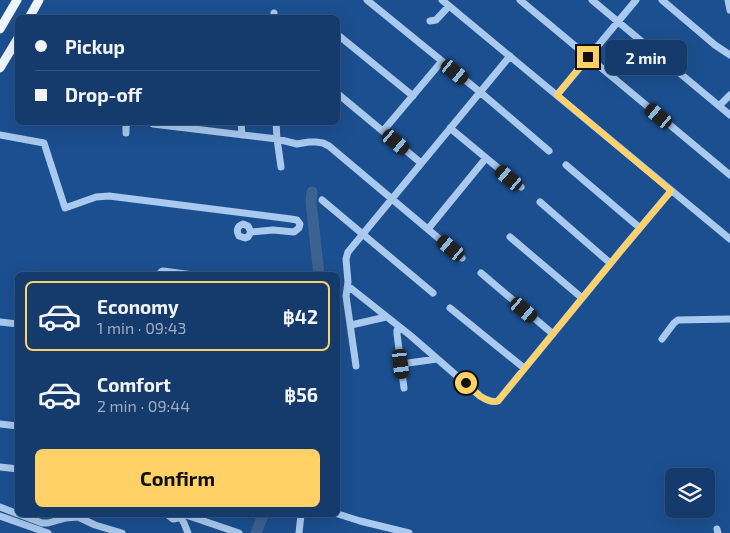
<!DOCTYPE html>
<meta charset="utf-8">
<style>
:root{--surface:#143b6b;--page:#1d4271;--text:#f1f3f6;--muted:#9dadc1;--line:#33557e;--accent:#ffd166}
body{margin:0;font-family:"Exo 2",sans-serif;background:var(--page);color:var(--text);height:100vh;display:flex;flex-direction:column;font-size:19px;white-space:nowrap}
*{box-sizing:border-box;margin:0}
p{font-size:16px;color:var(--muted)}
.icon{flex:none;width:28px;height:28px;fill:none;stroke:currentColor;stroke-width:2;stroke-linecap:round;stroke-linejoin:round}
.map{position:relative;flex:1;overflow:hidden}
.panel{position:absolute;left:15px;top:272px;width:325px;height:245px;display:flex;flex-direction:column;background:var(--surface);border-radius:8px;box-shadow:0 5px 20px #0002,0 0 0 1px var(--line)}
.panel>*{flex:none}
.top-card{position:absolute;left:15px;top:15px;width:325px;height:110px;border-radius:8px;box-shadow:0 5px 20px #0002,0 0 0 1px var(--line);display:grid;align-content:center;height:110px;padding:0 20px;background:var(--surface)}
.tools{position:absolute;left:665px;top:468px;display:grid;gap:10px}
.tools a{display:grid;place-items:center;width:50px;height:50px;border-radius:8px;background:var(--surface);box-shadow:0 5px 20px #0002,0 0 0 1px var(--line);font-size:25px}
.end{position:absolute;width:22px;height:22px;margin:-11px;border:6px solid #ffd166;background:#111;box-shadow:0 0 0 2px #111}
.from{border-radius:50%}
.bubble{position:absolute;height:35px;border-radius:8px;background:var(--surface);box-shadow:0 5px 20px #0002,0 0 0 1px var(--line);font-size:16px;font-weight:700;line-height:35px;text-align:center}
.car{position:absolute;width:15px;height:30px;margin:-15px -8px;border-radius:6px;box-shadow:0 0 4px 1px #0007;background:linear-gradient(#222 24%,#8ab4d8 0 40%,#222 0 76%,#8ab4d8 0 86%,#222 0)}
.top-card b{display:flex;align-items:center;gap:18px;height:48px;font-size:19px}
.top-card b+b{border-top:1px solid var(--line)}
.top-card i{width:12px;height:12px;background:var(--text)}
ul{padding:9px 0 0;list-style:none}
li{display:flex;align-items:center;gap:15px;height:70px;margin:0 10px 8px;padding:0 10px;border:2px solid transparent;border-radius:8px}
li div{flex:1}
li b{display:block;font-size:19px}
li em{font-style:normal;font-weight:700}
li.active{border-color:var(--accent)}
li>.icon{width:45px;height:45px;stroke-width:1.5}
.action{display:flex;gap:10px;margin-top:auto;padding:10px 20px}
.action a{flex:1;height:58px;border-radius:8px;background:var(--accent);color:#111;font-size:20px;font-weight:700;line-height:58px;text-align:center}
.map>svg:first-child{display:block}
</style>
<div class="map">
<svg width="730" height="533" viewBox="0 0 730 533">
<rect width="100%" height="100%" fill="#1b4f8f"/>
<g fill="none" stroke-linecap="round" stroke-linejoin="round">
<path stroke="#3c6290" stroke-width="11" d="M312,192l-1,10 8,73
M256,533l7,-18"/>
<path stroke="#a9c9ee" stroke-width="7" d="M367,0l113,92 69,59
M442,0l288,239
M520,0l210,175
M592,0l138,115
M662,0l53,45 15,10
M728,0l2,10
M274,13v5
M430,21l6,-1 13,-14
M338,35l75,61
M338,94l83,69
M557,95l79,-95
M719,106l11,-11
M153,122v2l8,1 116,14 20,5 12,-2h7l7,1 6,3 133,112
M241,122l1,13
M276,122l1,17 4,28
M450,128l71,59
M383,131l59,-70
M126,133v-6l2,-5
M0,135l44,8 21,65 31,-11 13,-1 182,23 6,1 3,4 -1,4 -5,4 -21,-2 -22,2 -3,5 -3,1 -6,-2c-3,-5 -2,-10 4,-12l5,2 3,6
M566,165l74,63
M322,200l111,93
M540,202l70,61
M428,229l58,-71
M510,237l72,61
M481,273l72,61
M159,275l2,-3 2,-1 30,4
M348,286l63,50 69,60c5,3 11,7 18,5l126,-154 47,-56
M450,308l74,60
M0,322l18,2
M351,325l35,-8
M399,327l-2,3v4l7,54
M662,339l12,-16 4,-3 52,-1
M401,364l36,-5
M356,366l-10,-70 2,-14 -2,-23 2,-7 162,-196
M0,424l18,2
M0,467l18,2
M0,507l18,7
M338,514l22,7 49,12
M21,515l21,8h6l18,-5 12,-1 17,8 27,8
M168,515l5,4 5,-1 2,-3
M186,515l53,18
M0,516l48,17
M180,516l4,7 4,10
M717,529l1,4
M299,533l2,-18"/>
<path stroke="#f0f6ff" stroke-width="9" d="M29,18l10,-18
M0,29l17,-29
M0,68l18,-30"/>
</g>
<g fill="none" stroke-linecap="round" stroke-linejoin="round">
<path stroke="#ffd166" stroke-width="6" d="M466,383c8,8 19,21 32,18l126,-154 47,-56 -114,-96 31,-38"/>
</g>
</svg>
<div class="tools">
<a><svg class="icon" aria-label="layers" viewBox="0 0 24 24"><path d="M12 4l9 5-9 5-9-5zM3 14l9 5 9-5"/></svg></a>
</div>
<i class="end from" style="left:466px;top:383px"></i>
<i class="end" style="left:588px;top:57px"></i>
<div class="bubble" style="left:605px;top:40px;width:82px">2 min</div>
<i class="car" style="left:455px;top:72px;rotate:129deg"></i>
<i class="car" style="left:659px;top:116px;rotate:310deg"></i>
<i class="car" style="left:396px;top:142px;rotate:130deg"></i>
<i class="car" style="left:509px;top:178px;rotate:310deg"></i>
<i class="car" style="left:451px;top:248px;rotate:310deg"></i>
<i class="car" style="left:524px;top:310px;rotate:130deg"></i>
<i class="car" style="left:401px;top:364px;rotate:173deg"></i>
<div class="top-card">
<b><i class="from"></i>Pickup</b>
<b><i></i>Drop-off</b>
</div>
<section class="panel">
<ul>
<li class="active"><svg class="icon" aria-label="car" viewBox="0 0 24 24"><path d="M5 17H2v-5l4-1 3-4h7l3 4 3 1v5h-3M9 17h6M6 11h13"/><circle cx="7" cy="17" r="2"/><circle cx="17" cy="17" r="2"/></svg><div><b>Economy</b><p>1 min · 09:43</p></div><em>฿42</em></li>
<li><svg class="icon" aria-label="car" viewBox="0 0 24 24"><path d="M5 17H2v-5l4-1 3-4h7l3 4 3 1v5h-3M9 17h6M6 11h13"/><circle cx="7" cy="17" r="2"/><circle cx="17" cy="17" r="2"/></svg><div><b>Comfort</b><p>2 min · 09:44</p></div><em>฿56</em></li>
</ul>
<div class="action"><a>Confirm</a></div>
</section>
</div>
